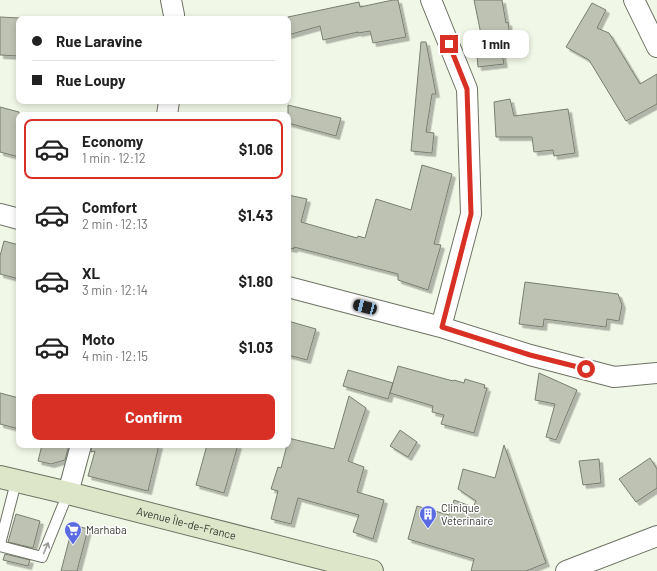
<!DOCTYPE html>
<meta charset="utf-8">
<style>
:root{--surface:#fff;--page:#f6f6f6;--text:#222;--muted:#767676;--line:#e0e0e0;--accent:#d93025}
body{margin:0;font-family:Barlow,sans-serif;background:var(--page);color:var(--text);height:100vh;display:flex;flex-direction:column;font-size:15px;white-space:nowrap}
*{box-sizing:border-box;margin:0}
p{font-size:13px;color:var(--muted)}
.icon{flex:none;width:22px;height:22px;fill:none;stroke:currentColor;stroke-width:2;stroke-linecap:round;stroke-linejoin:round}
.map{position:relative;flex:1;overflow:hidden}
.drawer{position:absolute;left:16px;top:112px;width:275px;height:336px;display:flex;flex-direction:column;background:var(--surface);border-radius:8px;box-shadow:0 2px 6px #0003}
.drawer>*{flex:none}
.guide{position:absolute;left:16px;top:16px;width:275px;height:88px;border-radius:8px;box-shadow:0 2px 6px #0003;display:grid;align-content:center;height:88px;padding:0 16px;background:var(--surface)}
.end{position:absolute;width:18px;height:18px;margin:-9px;border:5px solid #d93025;background:#fff;box-shadow:0 0 0 2px #fff}
.from{border-radius:50%}
.bubble{position:absolute;height:28px;border-radius:8px;background:var(--surface);box-shadow:0 2px 6px #0003;font-size:13px;font-weight:700;line-height:28px;text-align:center}
.car{position:absolute;width:12px;height:24px;margin:-12px -6px;border-radius:5px;box-shadow:0 0 3px 1px #0007;background:linear-gradient(#222 24%,#8ab4d8 0 40%,#222 0 76%,#8ab4d8 0 86%,#222 0)}
.guide b{display:flex;align-items:center;gap:14px;height:38px;font-size:15px}
.guide b+b{border-top:1px solid var(--line)}
.guide i{width:10px;height:10px;background:var(--text)}
ul{padding:7px 0 0;list-style:none}
li{display:flex;align-items:center;gap:12px;height:60px;margin:0 8px 6px;padding:0 8px;border:2px solid transparent;border-radius:8px}
li div{flex:1}
li b{display:block;font-size:15px}
li em{font-style:normal;font-weight:700}
li.active{border-color:var(--accent)}
li>.icon{width:36px;height:36px;stroke-width:1.5}
.cta{display:flex;gap:8px;margin-top:auto;padding:8px 16px}
.cta a{flex:1;height:46px;border-radius:8px;background:var(--accent);color:#fff;font-size:16px;font-weight:700;line-height:46px;text-align:center}
.map>svg:first-child{display:block}
</style>
<div class="map">
<svg width="657" height="571" viewBox="0 0 657 571">
<defs>
<filter id="shadow"><feDropShadow dx="3.5" dy="3.5" stdDeviation="0" flood-color="#0004"/></filter>
</defs>
<rect width="100%" height="100%" fill="#f1f7e6"/>
<path fill="#bdc2b2" stroke="#797f70" filter="url(#shadow)" d="M393,0h5l8,37 -33,6 -3,-12 -12,2v-1l-35,8 -3,-14 -32,9v-18l71,-15 1,5z
M474,0h28l4,23 2,-1 4,30 -10,2 2,10 -26,3 -2,-23h7z
M592,3l14,7 -9,18 12,5 31,51 17,-10v30l-31,17 -37,-61 -23,-13z
M0,17l19,1v38l-19,-1z
M421,42h5l10,52h-4l-6,38 8,1 -2,20 -21,-2z
M510,99l4,17 54,-7 7,44 -21,3 -1,-6 -19,2 -2,-15h-36l-2,-35z
M288,105l53,13 -5,18 -48,-13z
M0,107l19,5v45l-19,-5z
M422,165l30,9 -18,70 7,1 -13,45 -30,-10v-6l-104,-27v2l-6,-1v-53l19,4 -6,23 56,16 1,-2 7,2 11,-39 35,11z
M4,241l15,4v34l-19,-5v-18z
M525,282l93,12 4,11 -3,16 -12,-2 -1,8 -62,-8 -1,8 -24,-3z
M288,321l28,8 -9,31 -19,-5z
M398,366l55,15 1,-1 10,3 1,-4 20,6 -1,3h3l-13,45 -33,-9 3,-9 -12,-3 1,-6 -43,-13z
M348,370l45,13 -5,16 -45,-13z
M539,373l38,17 -21,50 -10,-3 9,-33 -20,-4z
M0,393l19,5v31l-19,-5z
M349,396l17,12 -18,53 16,6 -7,25 27,8 -11,39 -20,-7 6,-17 -61,-17 -7,26 -20,-5 7,-28 -7,-2 7,-22 3,1 6,-23h1v-7l46,11z
M400,430l17,12 -9,15 -18,-11z
M42,445h27l-4,15 -14,4 -13,-3z
M92,445h67l-11,46 -60,-15 7,-25 -4,1z
M207,445h31l-14,48 -28,-8z
M504,445l42,118 -20,8h-55l3,-12 -66,-20 9,-33 32,9 5,-15 19,7 3,-6 -18,-12 5,-20 32,9z
M650,458l7,11v19l-21,14 -17,-23z
M599,459l2,24 -18,2 -4,-24z
M16,514l24,7 -7,27 -25,-6z
M73,525l15,4 -11,42h-16z
M5,554l25,6 -2,6 -25,-6z"/>
<g fill="none" stroke-linecap="round" stroke-linejoin="round">
<g stroke="#6e7365" stroke-width="12">
<path id="lane" d="M0,544l16,-62
M0,546l42,11 26,-64"/>
</g>
<g stroke="#6e7365" stroke-width="22">
<path id="street" d="M171,0l3,15v4
M431,0l36,89 4,125 -30,113
M634,0l23,47
M167,115l2,-14
M0,214l19,5
M288,287l153,40 89,28 84,22 43,-4
M68,493l13,-48
M566,571l91,-35"/>
</g>
<g stroke="#6e7365" stroke-width="24">
<g id="secondary">
<path id="s1" d="M0,477l68,16 304,78"/>
</g>
</g>
<use href="#lane" stroke="#fff" stroke-width="10"/>
<use href="#street" stroke="#fff" stroke-width="20"/>
<use href="#secondary" stroke="#dee6c9" stroke-width="22"/>
</g>
<defs><path id="oneway-shaft" d="M-6 0H5M1.5-3L5.5 0L1.5 3" fill="none" stroke-width="1.6" stroke-linecap="round" stroke-linejoin="round"/></defs>
<use stroke="#9b9c99" href="#oneway-shaft" transform="translate(46 548) rotate(-67)"/>
<g fill="none" stroke-linecap="round" stroke-linejoin="round">
<path stroke="#d93025" stroke-width="5" d="M449,44l18,45 4,125 -29,113 88,28 56,14"/>
</g>
<defs>
<g id="building-pin" transform="scale(0.9)"><path d="M0 17L-7.5 6A9.5 9.5 0 1 1 7.5 6Z" fill="#5a6be2" stroke="#fff"/><path d="M-4-6H4V6H1V3H-1V6H-4ZM-2.5-4.3h1.7v1.8h-1.7ZM.8-4.3h1.7v1.8H.8ZM-2.5-1h1.7V.8h-1.7ZM.8-1h1.7V.8H.8Z" fill="#fff"/></g>
<g id="supermarket-pin" transform="scale(0.9)"><path d="M0 17L-7.5 6A9.5 9.5 0 1 1 7.5 6Z" fill="#5a6be2" stroke="#fff"/><path d="M-6-5.5h2.5l.6 2H6L4.5 2H-2.5L-4.4-4H-6ZM-1.5 3.2a1.3 1.3 0 1 0 .1 0ZM3 3.2a1.3 1.3 0 1 0 .1 0Z" fill="#fff"/></g>
</defs>
<g fill-rule="evenodd">
<use href="#building-pin" x="428" y="514"/>
<use href="#supermarket-pin" x="73" y="530"/>
</g>
<g text-anchor="middle" stroke-width="3" stroke-linejoin="round" paint-order="stroke">
<g font-size="11" fill="#373933" stroke="#fff" text-anchor="start">
<text x="441" y="512">Clinique<tspan x="441" dy="13">Veterinaire</tspan></text>
<text x="86" y="534">Marhaba</text>
</g>
<g font-size="11" fill="#373933" stroke="#fff">
<text dy="4" stroke="none"><textPath href="#s1" startOffset="192">Avenue Île-de-France</textPath></text>
</g>
</g>
</svg>
<i class="end from" style="left:586px;top:369px"></i>
<i class="end" style="left:449px;top:44px"></i>
<div class="bubble" style="left:463px;top:30px;width:66px">1 min</div>
<i class="car" style="left:365px;top:307px;rotate:285deg"></i>
<div class="guide">
<b><i class="from"></i>Rue Laravine</b>
<b><i></i>Rue Loupy</b>
</div>
<section class="drawer">
<ul>
<li class="active"><svg class="icon" aria-label="car" viewBox="0 0 24 24"><path d="M5 17H2v-5l4-1 3-4h7l3 4 3 1v5h-3M9 17h6M6 11h13"/><circle cx="7" cy="17" r="2"/><circle cx="17" cy="17" r="2"/></svg><div><b>Economy</b><p>1 min · 12:12</p></div><em>$1.06</em></li>
<li><svg class="icon" aria-label="car" viewBox="0 0 24 24"><path d="M5 17H2v-5l4-1 3-4h7l3 4 3 1v5h-3M9 17h6M6 11h13"/><circle cx="7" cy="17" r="2"/><circle cx="17" cy="17" r="2"/></svg><div><b>Comfort</b><p>2 min · 12:13</p></div><em>$1.43</em></li>
<li><svg class="icon" aria-label="car" viewBox="0 0 24 24"><path d="M5 17H2v-5l4-1 3-4h7l3 4 3 1v5h-3M9 17h6M6 11h13"/><circle cx="7" cy="17" r="2"/><circle cx="17" cy="17" r="2"/></svg><div><b>XL</b><p>3 min · 12:14</p></div><em>$1.80</em></li>
<li><svg class="icon" aria-label="car" viewBox="0 0 24 24"><path d="M5 17H2v-5l4-1 3-4h7l3 4 3 1v5h-3M9 17h6M6 11h13"/><circle cx="7" cy="17" r="2"/><circle cx="17" cy="17" r="2"/></svg><div><b>Moto</b><p>4 min · 12:15</p></div><em>$1.03</em></li>
</ul>
<div class="cta"><a>Confirm</a></div>
</section>
</div>
